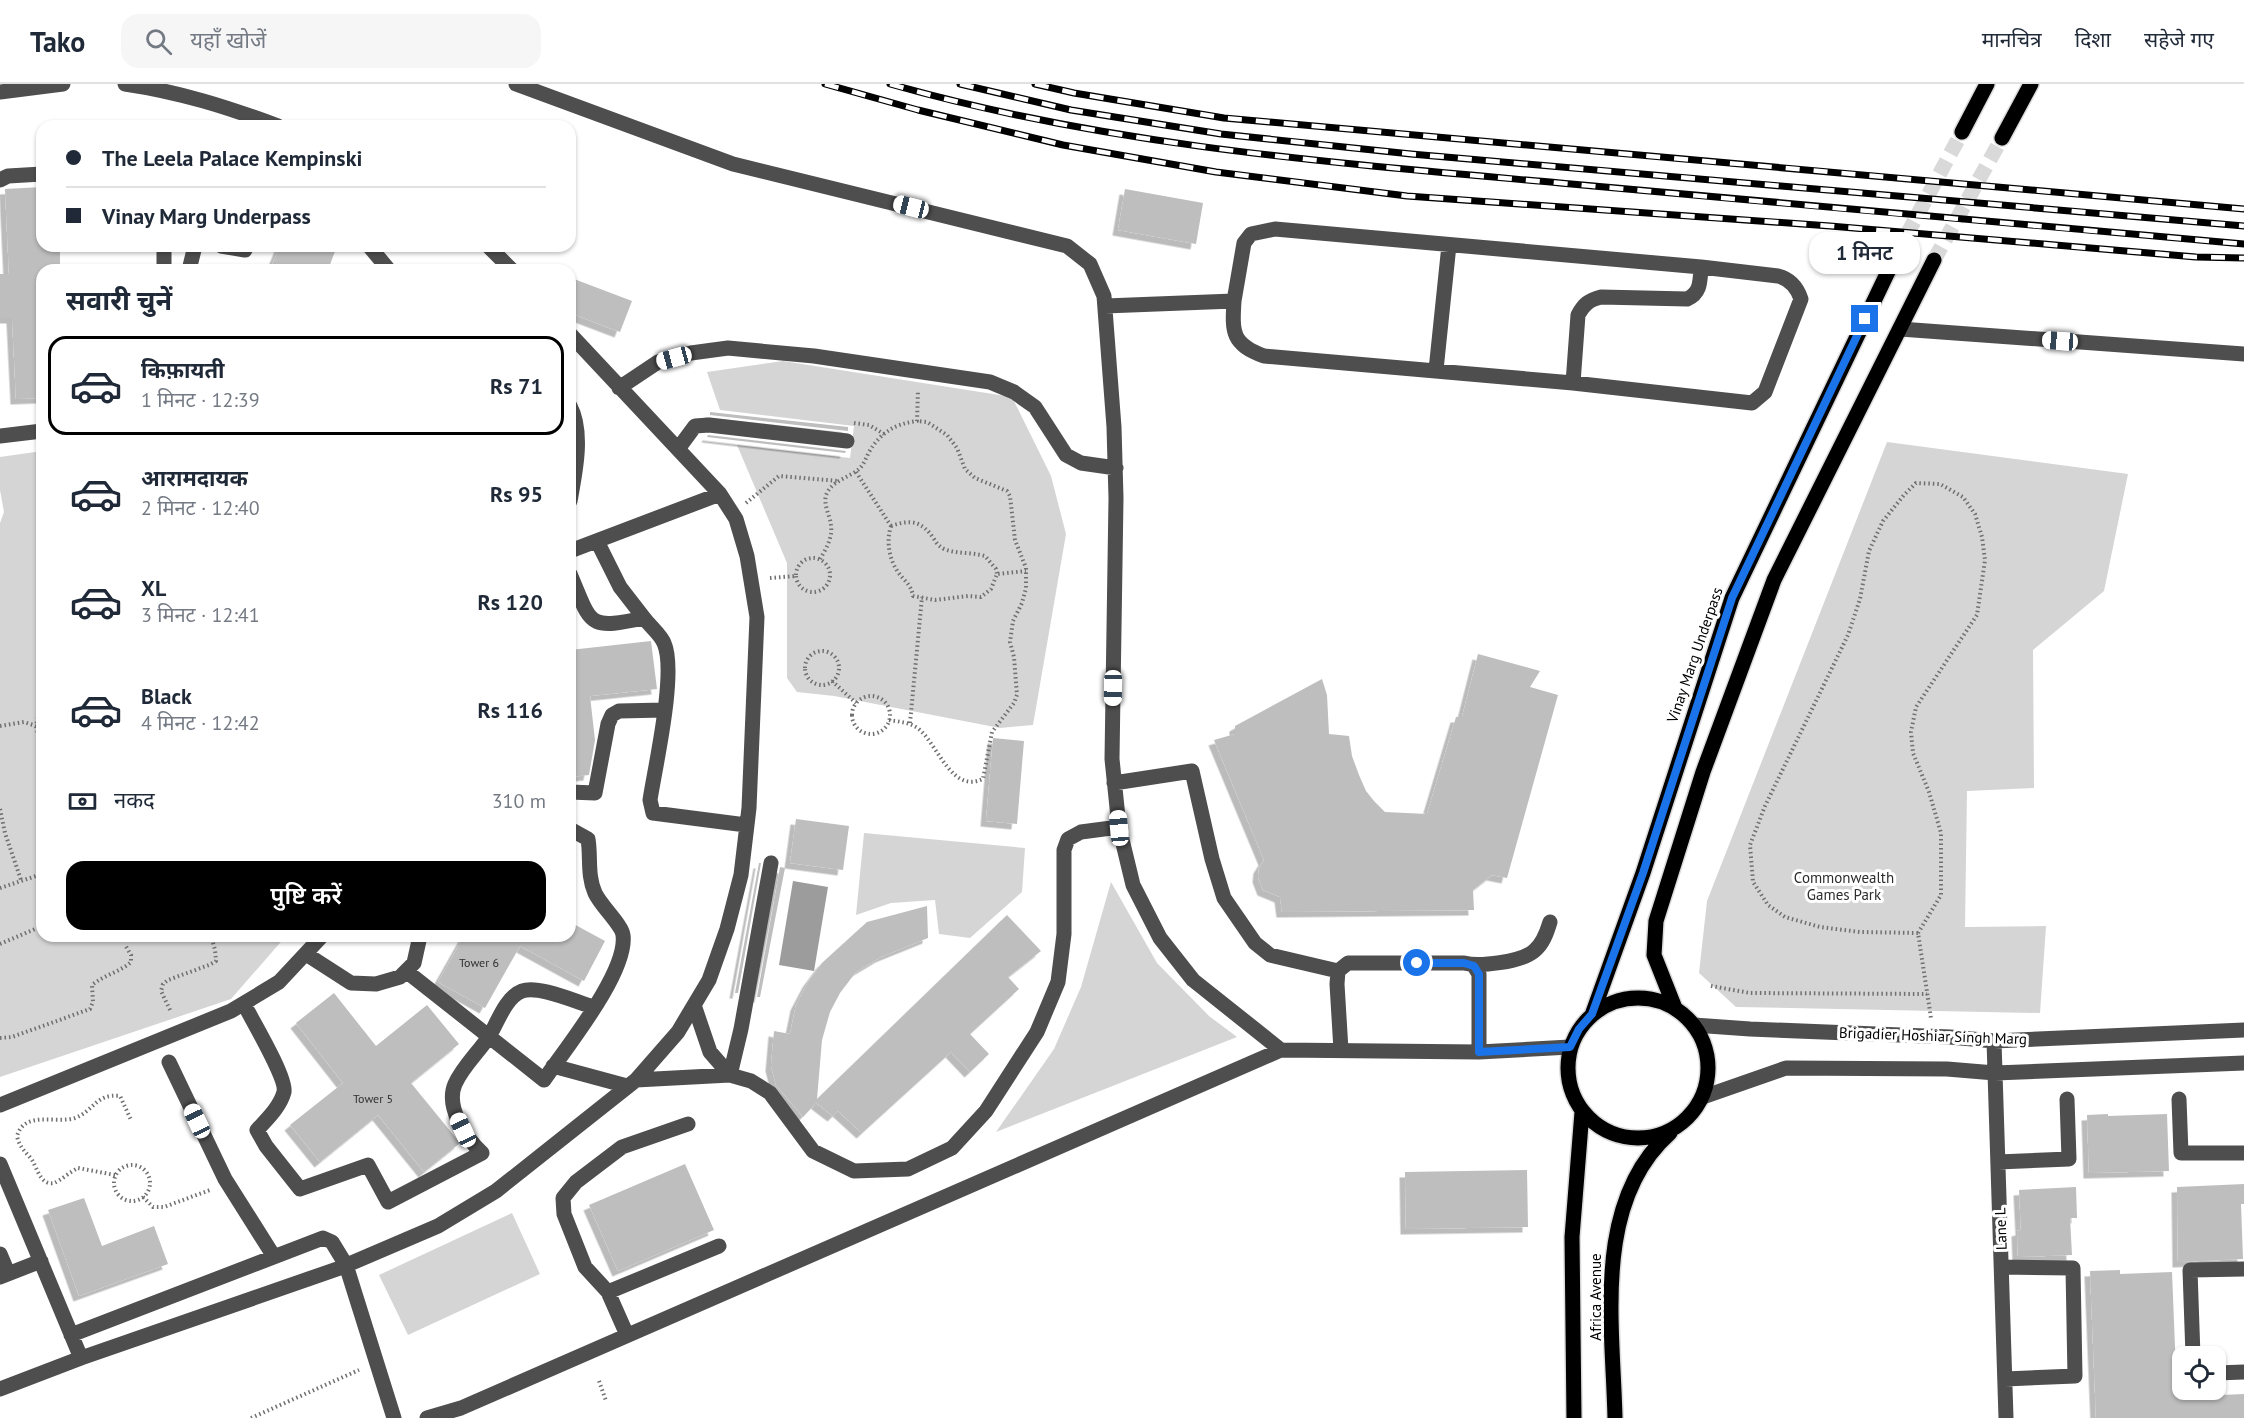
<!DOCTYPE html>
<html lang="hi">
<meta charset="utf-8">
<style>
:root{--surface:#fff;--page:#f6f6f7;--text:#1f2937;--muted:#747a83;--line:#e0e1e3;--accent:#000}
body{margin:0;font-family:"PT Sans","Noto Sans Devanagari",sans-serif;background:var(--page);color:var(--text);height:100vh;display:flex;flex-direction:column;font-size:22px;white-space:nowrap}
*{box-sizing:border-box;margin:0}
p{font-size:20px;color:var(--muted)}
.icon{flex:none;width:33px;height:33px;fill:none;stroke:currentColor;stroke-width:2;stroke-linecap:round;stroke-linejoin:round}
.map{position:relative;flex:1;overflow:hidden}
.sheet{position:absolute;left:36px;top:180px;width:540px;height:678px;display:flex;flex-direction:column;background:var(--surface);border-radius:18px;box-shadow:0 2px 4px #0004}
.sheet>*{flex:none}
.banner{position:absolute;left:36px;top:36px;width:540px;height:132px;border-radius:18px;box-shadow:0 2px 4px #0004;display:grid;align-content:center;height:132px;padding:0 30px;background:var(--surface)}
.fabs{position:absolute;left:2172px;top:1262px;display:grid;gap:12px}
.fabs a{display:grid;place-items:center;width:54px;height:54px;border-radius:12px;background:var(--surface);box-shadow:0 2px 4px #0004;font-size:30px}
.end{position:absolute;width:27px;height:27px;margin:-14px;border:8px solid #1a73e8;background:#fff;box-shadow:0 0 0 3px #fff}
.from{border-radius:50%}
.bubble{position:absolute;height:42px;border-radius:18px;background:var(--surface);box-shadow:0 2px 4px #0004;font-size:20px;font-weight:600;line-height:42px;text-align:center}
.car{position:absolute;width:18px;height:36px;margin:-18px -9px;border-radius:8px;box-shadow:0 0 4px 2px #0007;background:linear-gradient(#fff 24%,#345 0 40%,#fff 0 76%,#345 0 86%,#fff 0)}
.banner b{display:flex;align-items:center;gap:21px;height:57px;font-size:22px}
.banner b+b{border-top:2px solid var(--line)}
.banner i{width:15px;height:15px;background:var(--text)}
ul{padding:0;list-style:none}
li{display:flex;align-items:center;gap:18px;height:99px;margin:0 12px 9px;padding:0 18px;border:3px solid transparent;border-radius:18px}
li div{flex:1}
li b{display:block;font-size:22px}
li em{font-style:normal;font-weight:600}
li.active{border-color:var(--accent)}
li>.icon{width:54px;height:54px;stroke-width:1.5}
h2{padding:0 30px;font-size:27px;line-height:72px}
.pay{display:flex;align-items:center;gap:15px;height:66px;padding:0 30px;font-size:22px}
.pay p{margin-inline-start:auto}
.button{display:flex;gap:12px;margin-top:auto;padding:12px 30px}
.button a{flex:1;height:69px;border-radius:18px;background:var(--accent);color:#fff;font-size:24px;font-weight:600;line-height:69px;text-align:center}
header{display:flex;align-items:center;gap:36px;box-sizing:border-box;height:84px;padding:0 30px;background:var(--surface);border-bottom:2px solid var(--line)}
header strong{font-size:28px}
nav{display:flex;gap:33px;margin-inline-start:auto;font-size:21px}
.search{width:420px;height:54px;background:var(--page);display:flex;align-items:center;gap:15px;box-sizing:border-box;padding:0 21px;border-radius:18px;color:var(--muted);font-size:22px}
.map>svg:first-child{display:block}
</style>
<header>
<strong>Tako</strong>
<div class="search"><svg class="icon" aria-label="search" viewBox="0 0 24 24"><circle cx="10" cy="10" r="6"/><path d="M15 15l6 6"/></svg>यहाँ खोजें</div>
<nav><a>मानचित्र</a><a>दिशा</a><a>सहेजे गए</a></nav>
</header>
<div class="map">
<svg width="2244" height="1334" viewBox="0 0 2244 1334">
<defs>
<filter id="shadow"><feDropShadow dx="-5.5" dy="5.5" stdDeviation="0" flood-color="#0004"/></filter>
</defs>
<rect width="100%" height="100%" fill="#fff"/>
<path fill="#d5d5d5" d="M783,277l229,36 39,79 15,58 -33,191 -33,3 -166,-32 -37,-4 -10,-14v-115l-50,-118 113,13 4,-32 -134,-16 -13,-38z
M1887,358l241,32 -24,117 -71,59 1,138 -67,3 -2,136 81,-1 -6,87 -304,-6 -37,-34 8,-72z
M42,367v485h244l-55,63 -231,78v-554l4,-11 -4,-22v-33z
M864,749l161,15 -3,44 -52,46 -31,-4 -4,-34 -44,3 -35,12z
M1111,798l46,81 52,53 28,21 -241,95 58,-83 27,-62z
M512,1129l28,61 -132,61 -29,-60z"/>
<path fill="#9c9c9c" d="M793,797l35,6 -14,84 -35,-6z"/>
<path fill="#bebebe" filter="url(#shadow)" d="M42,103v59h18v24h-18v128l-26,1 -4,-81h-12v-44h9l-4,-85z
M1125,105l78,14 -7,41 -78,-14z
M280,162h57l-9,24h-58z
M574,195l58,22 -12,31 -50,-19v-22z
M710,328l138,15v4l-138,-16z
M708,351l138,16 -1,2 -138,-16z
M651,557l6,48 -67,7 5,44 -6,35 -19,2v-127z
M1478,570l62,17 -10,16 28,8 -51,183 -15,-3 -19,15 1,20 -192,2 -2,-15 -17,-7 -5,-13 1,-9 5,-8 -50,-120 21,-6v-8l87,-47 5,16 2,39 20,2 3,20 7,19 7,16 8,10 11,11 42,2 29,-97h6z
M993,654l31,3 -7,83 -31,-3z
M796,735l53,7 -6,44 -53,-7z
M759,779h2l-23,130h-3z
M780,783l5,1 -25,129h-3z
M927,822l1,32 -47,19 -25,15 -16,21 -10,19 -8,28 -5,59 190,-184 34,36 -33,26 11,12 -49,45 19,20 -19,18 -19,-20 -89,81 -24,-22 -5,5 -17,-13 -13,14 -27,-32 -5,-19 3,-35 16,3 6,-29 12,-23 14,-19 45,-41z
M570,838l35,19 -21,40 -64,-35 -35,62 -47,-26 26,-46h106z
M334,909l42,53 51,-41 32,39 -48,39 49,60 -36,29 -46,-57 -58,47 -30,-37 53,-42 -47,-60z
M2108,1030v2l59,-2 2,57 -80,2 -2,-58z
M685,1080l29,66 -96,41 -29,-66z
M1527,1086l1,57 -122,2 -1,-57z
M2244,1100v20h-3l2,55 -65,3 -1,-75z
M2076,1103l1,31h-7l2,37 -54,2 -1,-26 4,-1 -2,-40z
M84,1114l18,48 52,-20 14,38 -89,32 -31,-86z
M2120,1186v4l52,-2 5,125 67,-3v24h-148l-6,-147z"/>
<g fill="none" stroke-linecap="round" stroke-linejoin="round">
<path stroke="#d9d9d9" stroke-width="15" stroke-dasharray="15 8" stroke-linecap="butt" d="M1896,171l66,-123
M1934,176l68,-122"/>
<g stroke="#dbdbdb" stroke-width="18">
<path id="major" d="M1962,48l25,-48
M2002,54l29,-54
M1568 984a70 70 0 1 1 140 0a70 70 0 1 1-140 0Z
M1675,924l-21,-53 2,-34 47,-149 71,-192 160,-320
M1592,931l51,-142 89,-275 164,-343
M1574,1334l-2,-181 10,-125
M1615,1334c-2,-93 -23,-216 55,-285"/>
</g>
<path stroke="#707070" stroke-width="4" stroke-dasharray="1.5 3" stroke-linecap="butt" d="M854,339l15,2 15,9
M856,388l35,54
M746,419l33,-27 60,5
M891,442c-5,15 -2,33 7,46 6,9 13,12 15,24l22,4 33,-4 13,1 10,-8 6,-15 29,-3
M891,442c20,-7 31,-5 43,13 3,5 5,7 10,10 13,5 27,3 41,7l11,13 1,5
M796 491a17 17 0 1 1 34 0a17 17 0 1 1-34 0Z
M820,475c6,-10 13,-22 11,-34 -1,-10 -9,-22 -4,-32 6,-13 24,-16 33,-25 4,-4 6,-10 9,-16 12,-20 26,-28 48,-31l1,-31
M770,494l26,-2
M805 584a17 17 0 1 1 34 0a17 17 0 1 1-34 0Z
M832,597l24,22
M852 631a19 19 0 1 1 38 0a19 19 0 1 1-38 0Z
M42,616l-6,26 6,28
M889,636c11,2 22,2 31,10 20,19 32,63 63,49l9,-47 22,-29 3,-8 -3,-38 -4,-15 3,-21 9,-18 4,-15v-20l-11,-28 -5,-44 -3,-5 -32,-13 -10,-9 -8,-21 -10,-13 -20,-13 -10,-1
M910,639l12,-126
M0,642l24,-4 12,4
M0,725l5,24 16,47
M0,804l42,-14
M1918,849l23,-38v-62l-12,-41 -16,-39 -2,-21 5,-25 61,-92 8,-55 -3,-23 -7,-23 -12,-17 -23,-13 -24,-1 -12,12 -21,26 -14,30 -9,48 -12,36 -83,171 -15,39 3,37 15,23 17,12 35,10 40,5 58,1 13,85
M0,860l42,-18
M1711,902l39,7 177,1
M170,926l-9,-19 2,-7 5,-4 41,-15 7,-4 -1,-11 -4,-14
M0,954l12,-1 78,-28 3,-7 -1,-17c12,-10 28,-13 39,-23v-7l-6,-10
M114 1099a18 18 0 1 1 36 0a18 18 0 1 1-36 0Z
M115,1091l-37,-7c-7,3 -18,13 -24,15 -13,3 -17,-15 -22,-23 -6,-8 -13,-13 -15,-24 8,-26 38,-12 58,-18 19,-7 21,-25 45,-22l11,24
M143,1113l10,10h11l46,-17
M599,1297l7,20
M251,1334l108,-48"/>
<path stroke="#4e4e4e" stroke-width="15" d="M125,0c55,8 102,23 153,42
M516,0l217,80 334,82 23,18 14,32 10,131 2,71 -4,261 7,68 14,58 27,53 33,42 88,70
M0,8l63,-8
M0,96l8,-4 34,-2
M221,162l24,4 2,-4
M369,162l20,24
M488,162l24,24
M164,186v-24
M189,186l6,-24
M1234,217l10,-58 7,-9 24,-5 426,38
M1105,222l129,-5c-2,32 -2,43 30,55l309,27 5,-68c6,-11 11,-15 23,-18l86,2c14,-6 13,-18 14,-32l77,9c12,3 19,11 23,23l-36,93 -13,11 -179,-20
M1900,245l344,25
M570,250l150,160
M1436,286l13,-125
M619,304l39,-26 33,-9 37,-5 86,8 176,26 24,10 21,15 31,48 15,8 35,5
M570,322c14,26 5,68 0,95
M0,352l42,-5
M678,365l17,-23 14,-1 138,16
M570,490c22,51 16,56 74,44l-24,-31 -23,-46
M644,534c6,8 17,17 20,25 13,29 -9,124 -14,157l3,13 93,12
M1114,699l78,-12 20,88 12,39 31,45 15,12 68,16 10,-8h116c15,4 57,-1 70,-12 9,-7 13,-19 16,-29
M570,708l25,1 13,-69 4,-9 7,-4 45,-1
M306,870l45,29 25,1 24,-7 14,-14 6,-27
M1474,882l5,8v78
M406,887l138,109c21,-31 84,-108 79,-145 -1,-10 -22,-29 -28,-42 -8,-18 -4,-36 -7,-54l-18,-10
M1338,887l-1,13 4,66
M244,920c8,16 43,74 40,88 -4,15 -17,27 -27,38l9,16 34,43 68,-24 20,37 94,-49c-16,-15 -37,-46 -27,-69 8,-18 24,-32 35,-49 8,-14 16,-38 32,-44 17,-6 54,11 72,16
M694,921l16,47 20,23
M1694,941l56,4 200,8 44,4 250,-11
M1994,957l12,377
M169,978l56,117 48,76
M553,982l74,20
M730,991l11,-46 30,-166
M636,996l94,-5 21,6 19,12 43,58 41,20 54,-2 44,-21 34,-37 51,-79 21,-50 6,-48v-84l4,-11 13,-7 38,-5
M1703,1013l83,-29 161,1 48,4 249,-10
M2179,1015l2,54h63
M0,1021l231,-94 48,-29 43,-46
M1998,1078l71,-3 -2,-60
M0,1080l81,194 -81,31
M0,1170l8,19
M2002,1183l71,1 2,108 -70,3
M0,1193l41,-16
M608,1208l-23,-25 -21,-53 -1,-16 13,-16 46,-35 66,-23
M71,1251l252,-97 9,4 14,23 48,153
M627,1251l-19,-43 111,-46
M2193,1272l-3,-86 54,-1
M81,1274l259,-90 98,-42 58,-35 140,-111 42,-48 31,-52 18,-51 14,-54 8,-67 8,-191 -10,-61 -11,-37 -16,-25 -150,57
M2216,1289l28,-1
M427,1334l34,-10 820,-358 198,2 91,-5"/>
<use href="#major" stroke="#000" stroke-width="15"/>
<g stroke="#000" stroke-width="7">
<path id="rail" d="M825,0l93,26 145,35 153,27 191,24 423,30 366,31 48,1
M890,0c218,62 445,79 670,99 228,21 456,41 684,61
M960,0l111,26 150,24 190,20 833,72
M1035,0l39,9 150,25 1020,91"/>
</g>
<use href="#rail" stroke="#fff" stroke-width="4.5" stroke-dasharray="14" stroke-linecap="butt"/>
</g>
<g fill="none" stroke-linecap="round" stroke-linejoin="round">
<path stroke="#1a73e8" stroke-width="8" d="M1417,879h47l10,3 5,8v78l91,-5 9,-18 13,-15 51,-141 89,-275 133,-279"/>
</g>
<g text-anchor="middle" stroke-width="6" stroke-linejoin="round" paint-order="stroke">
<g font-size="12" fill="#303030">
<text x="479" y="883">Tower 6</text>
<text x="373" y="1019">Tower 5</text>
</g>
<g font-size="15" fill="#000" stroke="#fff">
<text transform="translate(1695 571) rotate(-71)" y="5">Vinay Marg Underpass</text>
<text transform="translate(1933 952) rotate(2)" y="5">Brigadier Hoshiar Singh Marg</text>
<text transform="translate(2001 1145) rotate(-92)" y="5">Lane L</text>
<text transform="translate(1596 1213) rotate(-90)" y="5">Africa Avenue</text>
</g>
<g font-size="15" fill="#2c2c2c" stroke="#fff">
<text x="1844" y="799">Commonwealth<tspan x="1844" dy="17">Games Park</tspan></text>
</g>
</g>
</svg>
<div class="fabs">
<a><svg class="icon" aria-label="locate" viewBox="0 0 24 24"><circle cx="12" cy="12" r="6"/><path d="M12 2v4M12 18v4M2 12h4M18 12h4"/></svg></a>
</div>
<i class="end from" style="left:1417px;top:879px"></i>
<i class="end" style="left:1865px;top:235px"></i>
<div class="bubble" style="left:1809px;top:148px;width:111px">1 मिनट</div>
<i class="car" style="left:911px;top:123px;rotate:284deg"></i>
<i class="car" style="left:2060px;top:257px;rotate:274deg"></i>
<i class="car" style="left:674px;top:274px;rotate:255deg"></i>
<i class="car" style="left:1113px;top:604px;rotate:181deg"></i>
<i class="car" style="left:1119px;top:744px;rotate:355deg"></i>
<i class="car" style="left:197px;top:1037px;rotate:335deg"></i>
<i class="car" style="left:463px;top:1046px;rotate:335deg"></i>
<div class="banner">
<b><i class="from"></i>The Leela Palace Kempinski</b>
<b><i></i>Vinay Marg Underpass</b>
</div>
<section class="sheet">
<h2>सवारी चुनें</h2>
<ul>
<li class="active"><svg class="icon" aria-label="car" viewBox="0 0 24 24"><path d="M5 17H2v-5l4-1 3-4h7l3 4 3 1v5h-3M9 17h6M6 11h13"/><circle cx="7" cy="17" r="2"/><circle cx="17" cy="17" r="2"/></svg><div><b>किफ़ायती</b><p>1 मिनट · 12:39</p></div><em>Rs 71</em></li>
<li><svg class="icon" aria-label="car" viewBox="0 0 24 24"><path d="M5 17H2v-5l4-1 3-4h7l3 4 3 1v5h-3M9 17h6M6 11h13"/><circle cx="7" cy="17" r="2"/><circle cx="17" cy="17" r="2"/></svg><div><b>आरामदायक</b><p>2 मिनट · 12:40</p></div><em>Rs 95</em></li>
<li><svg class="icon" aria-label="car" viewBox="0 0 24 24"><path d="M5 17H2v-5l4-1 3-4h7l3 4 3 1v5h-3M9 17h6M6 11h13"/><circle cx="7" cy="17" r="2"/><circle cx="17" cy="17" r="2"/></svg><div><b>XL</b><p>3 मिनट · 12:41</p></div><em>Rs 120</em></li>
<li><svg class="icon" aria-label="car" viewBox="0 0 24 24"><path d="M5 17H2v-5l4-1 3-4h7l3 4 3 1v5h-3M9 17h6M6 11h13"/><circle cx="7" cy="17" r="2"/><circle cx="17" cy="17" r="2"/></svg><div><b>Black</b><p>4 मिनट · 12:42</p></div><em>Rs 116</em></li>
</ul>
<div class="pay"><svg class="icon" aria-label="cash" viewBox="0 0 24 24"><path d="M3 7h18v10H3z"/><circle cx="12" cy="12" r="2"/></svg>नकद<p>310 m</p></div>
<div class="button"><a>पुष्टि करें</a></div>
</section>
</div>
